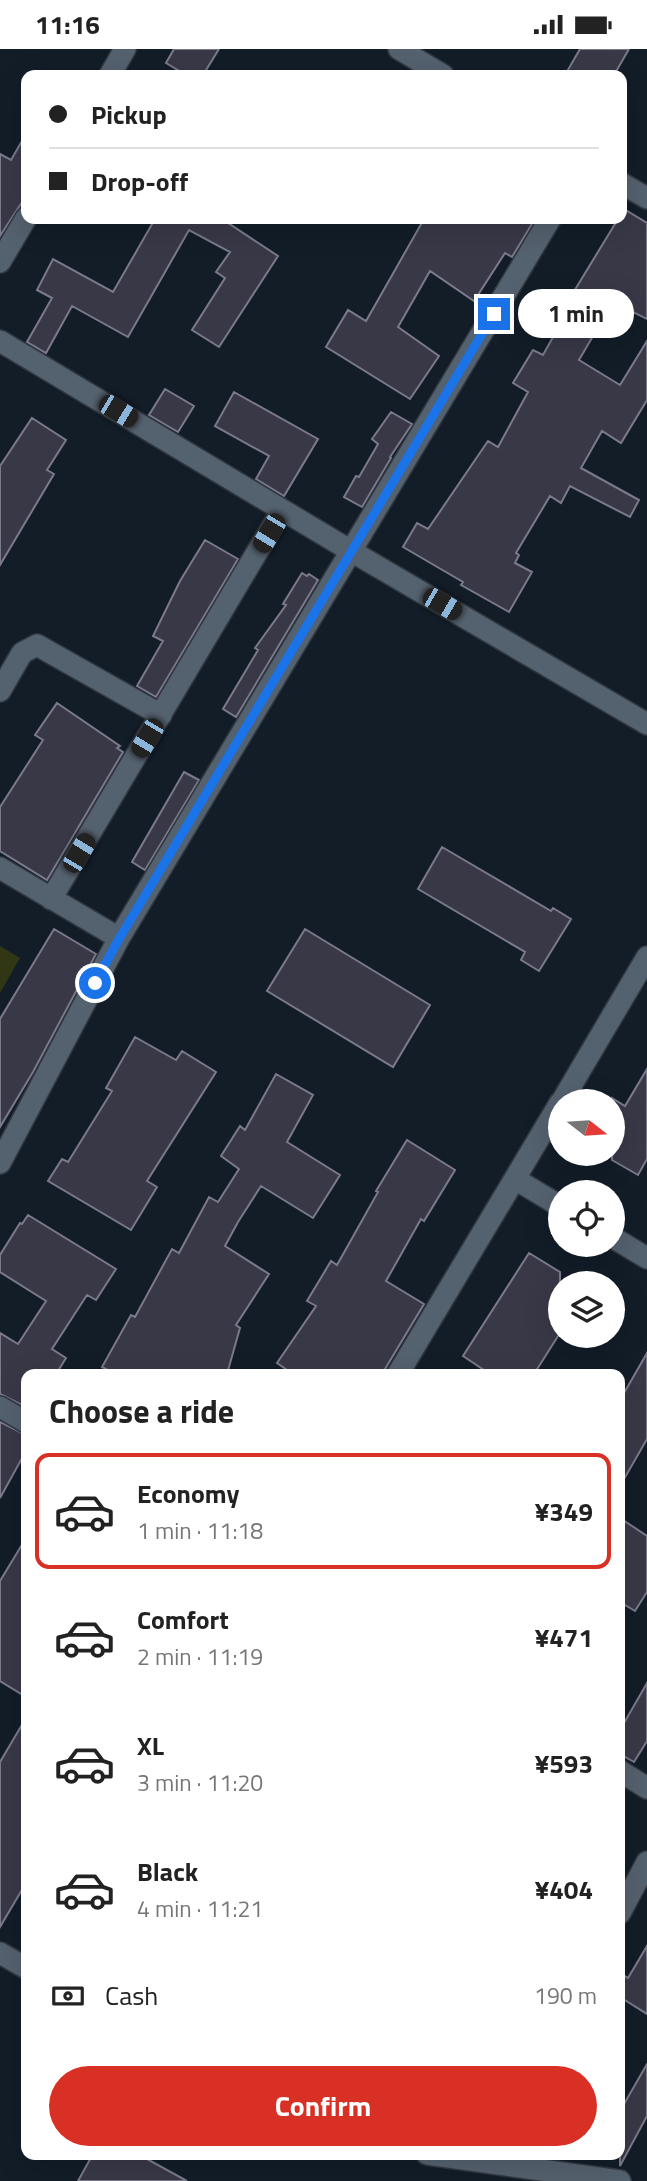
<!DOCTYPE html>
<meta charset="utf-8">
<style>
:root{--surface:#fff;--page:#f2f2f2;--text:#222;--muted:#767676;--line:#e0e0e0;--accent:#d93025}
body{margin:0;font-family:"Titillium Web",sans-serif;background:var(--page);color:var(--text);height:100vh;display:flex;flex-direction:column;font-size:26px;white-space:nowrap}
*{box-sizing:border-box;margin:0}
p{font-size:23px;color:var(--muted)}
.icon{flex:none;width:38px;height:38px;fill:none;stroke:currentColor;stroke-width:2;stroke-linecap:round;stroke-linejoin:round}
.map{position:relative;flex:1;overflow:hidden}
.details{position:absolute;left:21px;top:1320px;width:604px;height:791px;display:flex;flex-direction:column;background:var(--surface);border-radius:14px;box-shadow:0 7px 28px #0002}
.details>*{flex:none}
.top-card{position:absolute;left:21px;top:21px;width:606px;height:154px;border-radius:14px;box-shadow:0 7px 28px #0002;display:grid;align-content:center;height:154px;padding:0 28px;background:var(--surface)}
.needle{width:46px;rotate:107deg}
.fabs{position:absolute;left:548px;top:1040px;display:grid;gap:14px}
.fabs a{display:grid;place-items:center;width:77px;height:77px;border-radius:50%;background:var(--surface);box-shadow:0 7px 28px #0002;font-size:35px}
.end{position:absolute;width:32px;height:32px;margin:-16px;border:9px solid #1a73e8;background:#fff;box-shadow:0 0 0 4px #fff}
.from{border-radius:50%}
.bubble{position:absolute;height:49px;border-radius:24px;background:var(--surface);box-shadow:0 7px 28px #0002;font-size:23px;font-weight:700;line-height:49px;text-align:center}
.car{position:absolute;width:21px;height:42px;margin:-21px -10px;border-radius:9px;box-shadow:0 0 5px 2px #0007;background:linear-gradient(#222 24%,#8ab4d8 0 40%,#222 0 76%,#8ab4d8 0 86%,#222 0)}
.top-card b{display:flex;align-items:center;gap:24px;height:66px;font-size:26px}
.top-card b+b{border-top:2px solid var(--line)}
.top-card i{width:18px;height:18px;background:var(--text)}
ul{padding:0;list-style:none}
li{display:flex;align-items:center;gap:21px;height:116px;margin:0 14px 10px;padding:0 14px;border:4px solid transparent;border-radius:14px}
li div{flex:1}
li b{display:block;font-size:26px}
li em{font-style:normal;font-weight:700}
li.current{border-color:var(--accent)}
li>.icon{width:63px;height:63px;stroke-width:1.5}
h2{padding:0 28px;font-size:32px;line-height:84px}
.pay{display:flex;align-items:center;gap:18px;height:77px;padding:0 28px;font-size:26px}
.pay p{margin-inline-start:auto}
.button{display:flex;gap:14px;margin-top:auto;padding:14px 28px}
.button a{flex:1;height:80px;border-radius:42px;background:var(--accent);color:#fff;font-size:28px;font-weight:700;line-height:80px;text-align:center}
.status{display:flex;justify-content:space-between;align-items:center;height:49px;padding:0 35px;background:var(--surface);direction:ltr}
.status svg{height:19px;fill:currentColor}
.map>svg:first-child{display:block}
</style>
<div class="status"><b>11:16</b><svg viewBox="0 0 49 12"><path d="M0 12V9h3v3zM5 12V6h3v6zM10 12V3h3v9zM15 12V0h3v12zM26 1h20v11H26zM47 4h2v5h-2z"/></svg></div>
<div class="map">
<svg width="647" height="2132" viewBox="0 0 647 2132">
<rect width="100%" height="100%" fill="#121d28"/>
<path fill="#313714" d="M0,897l20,12 -20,35z"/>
<path fill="#393847" stroke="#7b7a8c" stroke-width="2" d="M174,0h45l-16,26h-17l-20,-12z
M580,0h49l-15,26h-49z
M26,85v62l-26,40v-82l11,6z
M624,160l23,14v96l-34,-17 -34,58 41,25 27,-44v59l-26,43 -19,-12 -21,37 58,32 -9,17 -60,-31 -9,17 -11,-7 -34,57 3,2 -4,8 17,9 -23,40 -48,-27 2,-3 -60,-35 14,-24 11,6 60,-88 10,6 30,-55 -15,-9 20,-33 10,5 20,-36 -4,-3 59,-97h3z
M155,170h67l56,37 -59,91 -27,-17 33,-52 -9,-6 14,-20 -41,-22 -61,107 -56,-31 -26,47 -19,-11 25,-44 -15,-8 16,-31 60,33z
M424,170h111l-23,38 -7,-4 -31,48 -44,-30 -32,56 41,29 -29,43 -84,-52 22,-37 18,11z
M165,340l29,17 -16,26 -29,-17z
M234,343l84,47 -34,57 -28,-17 13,-23 -54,-30z
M391,363l21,12 -22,33 1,1 -29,49 -18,-10 12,-21 3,1 19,-33 -6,-5z
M32,369l34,22 -19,30 7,4 -54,91v-99z
M205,491l33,19 -82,138 -19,-11 26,-45 -10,-5 27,-55z
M302,524l5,3 2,-2 9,6 -82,137 -13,-8 35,-59 -3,-2 31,-43 -3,-1z
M57,654l63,43 -3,2 6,4 -76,128 -47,-29v-44l43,-67 -8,-5z
M184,723l15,8 -54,90 -13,-8z
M442,798l109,64 2,-3 18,11 -32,52 -18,-11 4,-8 -107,-63z
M54,880l42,25 -63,118 -33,55v-108z
M305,880l125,76 -37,62 -126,-76z
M135,988l41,23 6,-9 34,21 -69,109 10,6 -26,43 -83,-49 14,-22 6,3 44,-71 -6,-3z
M647,1020v90l-9,16 -26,-15v-62l13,8z
M276,1025l37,21 -26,47 53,33 -27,43 -52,-32 -23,36 -13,24 44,28 -33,51 4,3 -13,46h-112l-13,-7 29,-52 4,2 37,-68 7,4 30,-56 9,5 21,-33 -18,-13 19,-30 5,4z
M407,1091l48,30 -31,51 -3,-2 -35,62 38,23 -42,70h-89l-16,-11 39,-57 -9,-5 24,-40 6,4 41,-73 -2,-1z
M28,1166l88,54 -20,31 -9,-5 -35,54 14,9 -10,16h-30v33l-26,-13v-61l18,11 28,-43 -46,-29v-17l20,-32 2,1z
M529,1204l31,19v61l-26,41h-44l-27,-18z
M647,1304v86l-27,47v-86z
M0,1373l26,13v16l-26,47z
M620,1469l27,18v56l-12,19 -15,-9z
M26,1489v159l-26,-16v-100z
M647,1634v58l-13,21 -14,-8v-24z
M26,1669v165l-26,44v-165z
M647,1897v68l-27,-17v-24l8,5z
M647,2015v52l-27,50v-55z
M93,2105h45l49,27h-109z"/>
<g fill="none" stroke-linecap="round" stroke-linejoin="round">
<g stroke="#323841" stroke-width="24">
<path id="minor" d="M399,0l44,26
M110,26l15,-26
M621,134l26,15
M0,213l26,-44
M0,292l351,210 296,173
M0,642l22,-38 15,-8 124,70
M0,819l119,70
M51,850l231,-389
M562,1052l85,-144
M0,1114l119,-225 431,-719
M515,1130l45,27
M612,1188l35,21
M398,1325l162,-271
M0,1358l26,15
M620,1722l27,17
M620,1864l27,-51
M0,1904l26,15
M427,2105l193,27"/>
</g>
<use href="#minor" stroke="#54616e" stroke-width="21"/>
</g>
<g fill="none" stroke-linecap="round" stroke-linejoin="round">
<path stroke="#1a73e8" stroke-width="9" d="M95,934l24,-44 375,-625"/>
</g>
</svg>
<div class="fabs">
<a><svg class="needle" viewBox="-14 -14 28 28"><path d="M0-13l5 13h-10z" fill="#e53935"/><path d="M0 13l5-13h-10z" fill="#767676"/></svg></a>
<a><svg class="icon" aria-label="locate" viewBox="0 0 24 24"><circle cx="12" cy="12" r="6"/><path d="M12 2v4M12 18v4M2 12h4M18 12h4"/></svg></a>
<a><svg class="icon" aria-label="layers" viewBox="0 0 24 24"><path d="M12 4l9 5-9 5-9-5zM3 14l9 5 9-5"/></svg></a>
</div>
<i class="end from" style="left:95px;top:934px"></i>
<i class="end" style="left:494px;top:265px"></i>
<div class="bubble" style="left:518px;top:240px;width:116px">1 min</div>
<i class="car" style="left:118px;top:362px;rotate:121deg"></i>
<i class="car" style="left:269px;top:484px;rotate:211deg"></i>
<i class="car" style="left:442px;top:555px;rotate:120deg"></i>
<i class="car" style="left:147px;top:689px;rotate:211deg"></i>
<i class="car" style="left:79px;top:804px;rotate:31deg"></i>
<div class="top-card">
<b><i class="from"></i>Pickup</b>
<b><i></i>Drop-off</b>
</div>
<section class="details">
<h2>Choose a ride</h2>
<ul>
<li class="current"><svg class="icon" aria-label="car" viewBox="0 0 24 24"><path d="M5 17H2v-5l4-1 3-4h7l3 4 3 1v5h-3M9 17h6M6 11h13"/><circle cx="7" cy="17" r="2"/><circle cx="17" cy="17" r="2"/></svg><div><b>Economy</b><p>1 min · 11:18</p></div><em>¥349</em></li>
<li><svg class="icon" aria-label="car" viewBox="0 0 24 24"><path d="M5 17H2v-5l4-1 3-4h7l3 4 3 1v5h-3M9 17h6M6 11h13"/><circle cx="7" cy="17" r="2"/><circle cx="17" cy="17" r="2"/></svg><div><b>Comfort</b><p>2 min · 11:19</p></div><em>¥471</em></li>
<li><svg class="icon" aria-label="car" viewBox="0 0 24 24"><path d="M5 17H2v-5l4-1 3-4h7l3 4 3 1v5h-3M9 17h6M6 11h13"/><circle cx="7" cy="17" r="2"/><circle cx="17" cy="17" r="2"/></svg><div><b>XL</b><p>3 min · 11:20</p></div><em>¥593</em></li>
<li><svg class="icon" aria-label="car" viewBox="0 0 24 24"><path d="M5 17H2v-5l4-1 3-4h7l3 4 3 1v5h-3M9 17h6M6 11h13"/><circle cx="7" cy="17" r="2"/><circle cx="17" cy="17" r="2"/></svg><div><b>Black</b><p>4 min · 11:21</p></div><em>¥404</em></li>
</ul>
<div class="pay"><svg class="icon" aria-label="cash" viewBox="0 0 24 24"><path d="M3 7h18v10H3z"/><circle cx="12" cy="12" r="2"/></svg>Cash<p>190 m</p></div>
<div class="button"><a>Confirm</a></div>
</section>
</div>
